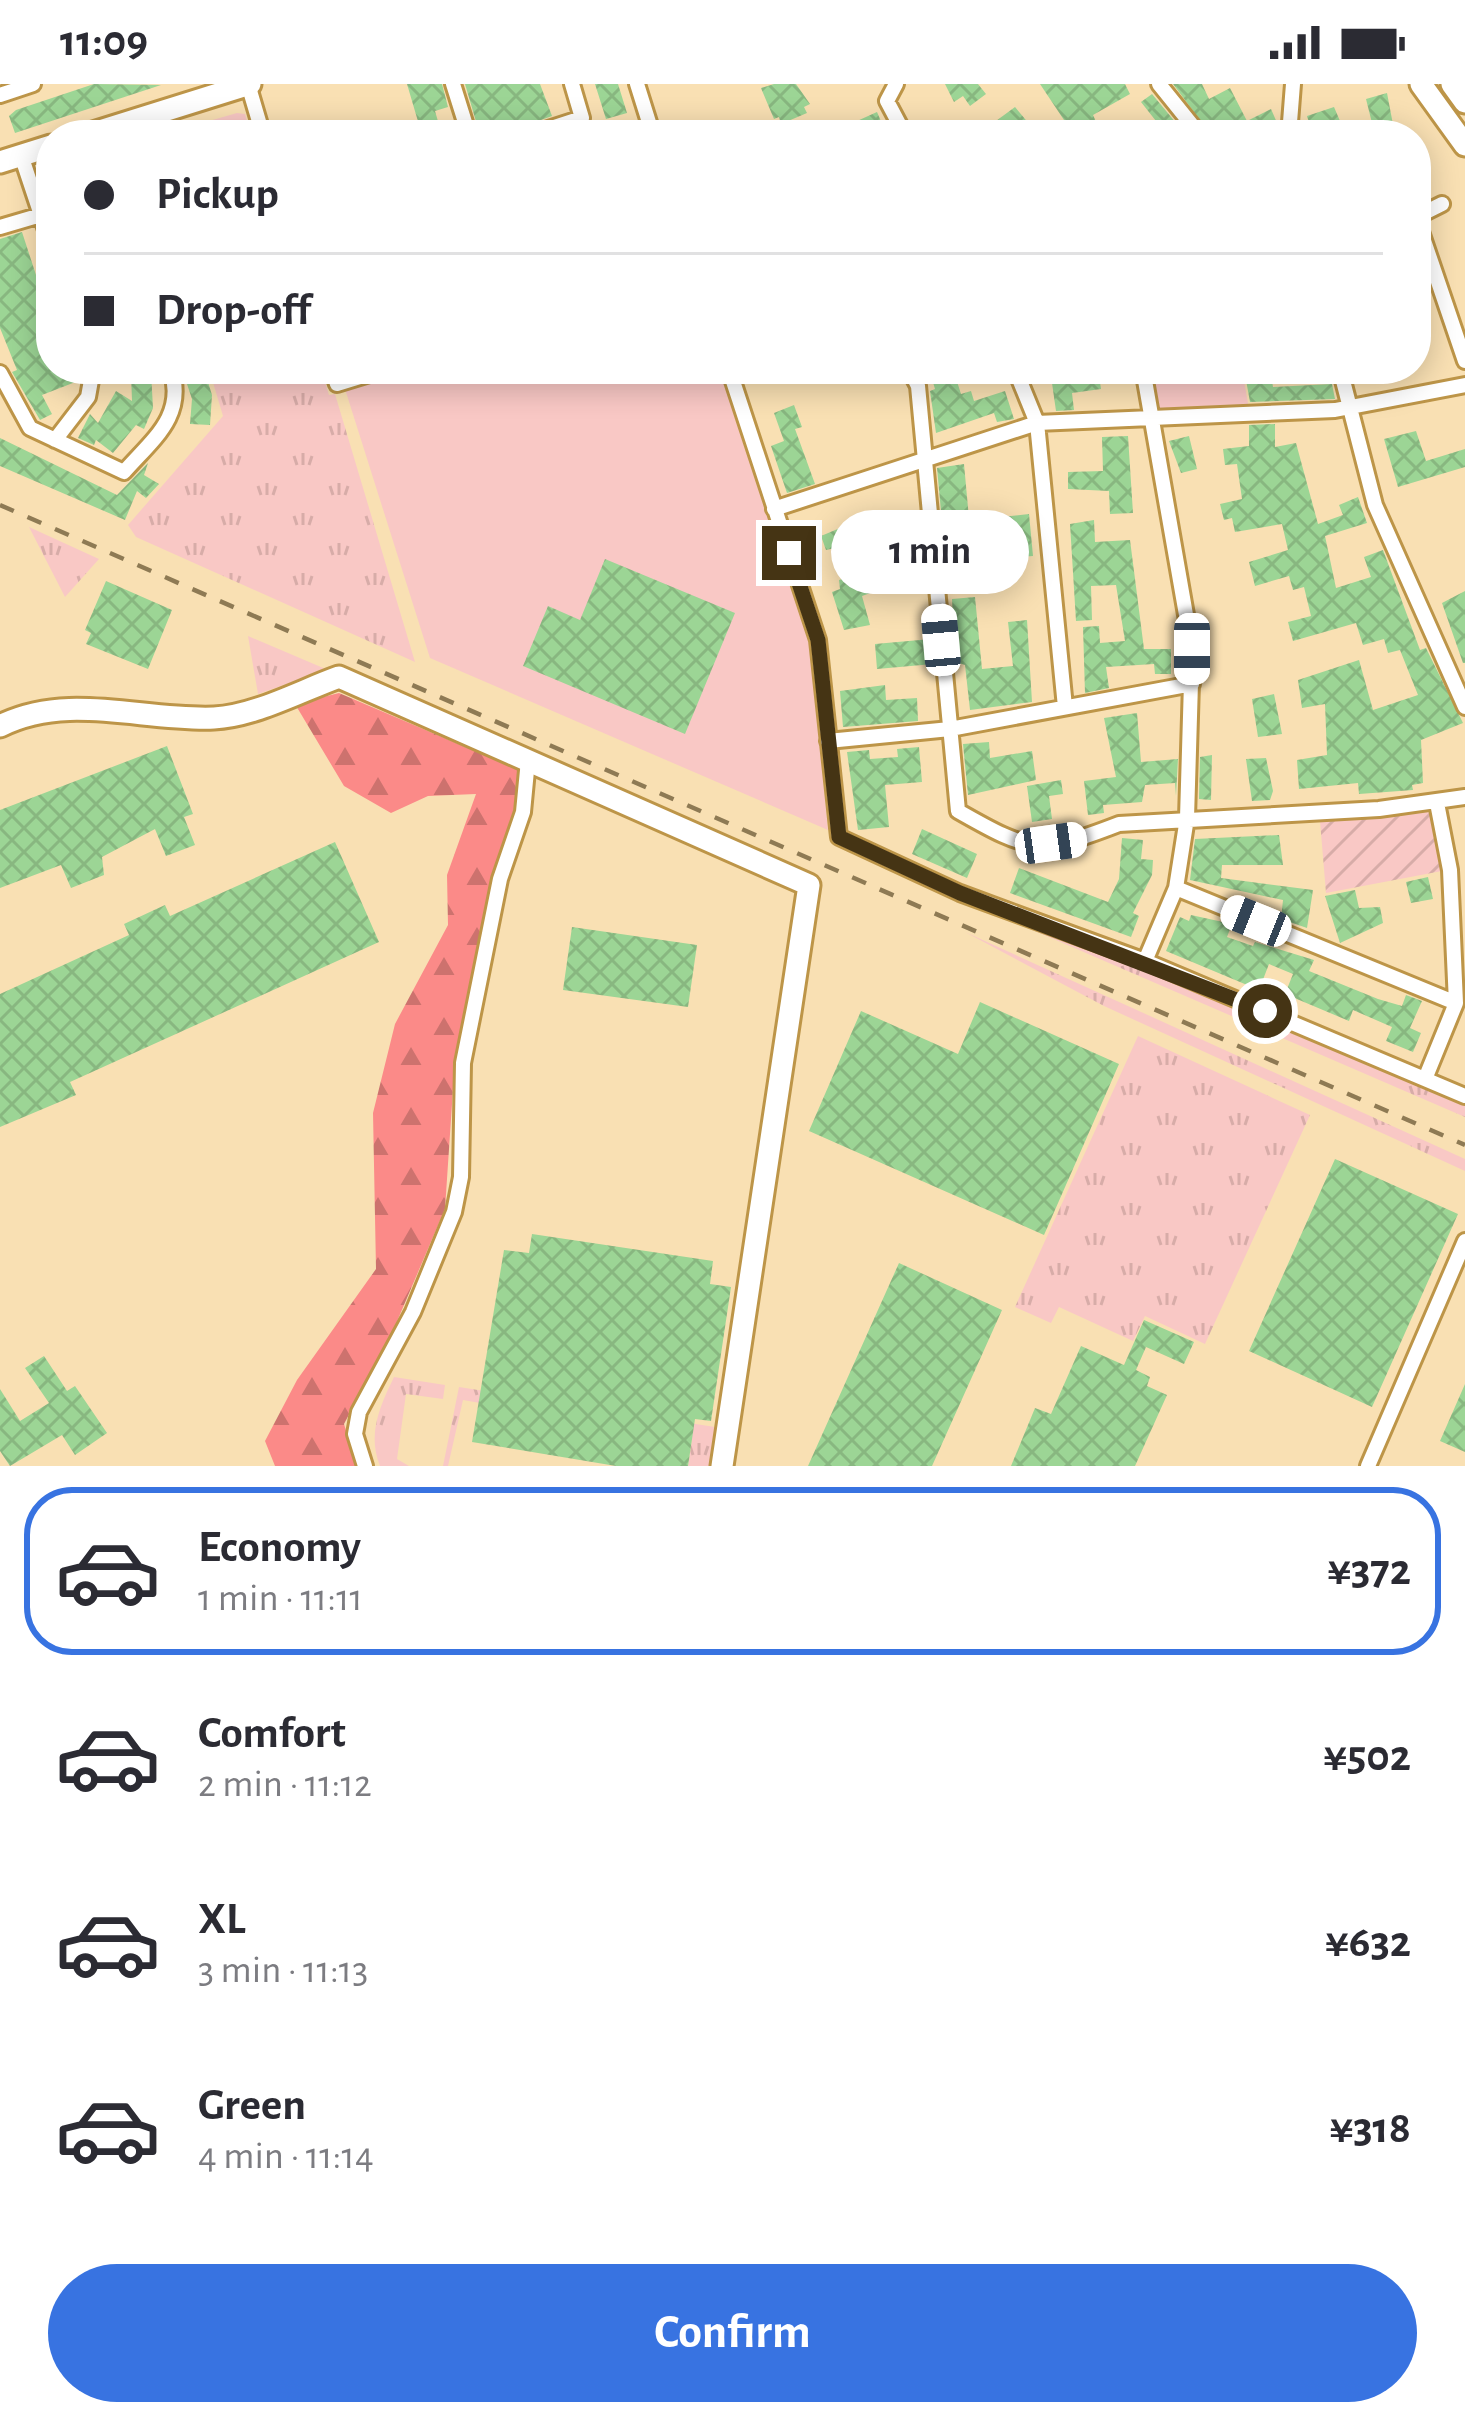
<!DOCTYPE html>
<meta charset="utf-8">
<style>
:root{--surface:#fff;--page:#f2f2f3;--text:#2b2b33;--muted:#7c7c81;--line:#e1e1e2;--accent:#3873e1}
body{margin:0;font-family:"Alegreya Sans",sans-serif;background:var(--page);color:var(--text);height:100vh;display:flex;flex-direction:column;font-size:45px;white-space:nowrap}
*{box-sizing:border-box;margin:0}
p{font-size:39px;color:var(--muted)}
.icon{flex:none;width:66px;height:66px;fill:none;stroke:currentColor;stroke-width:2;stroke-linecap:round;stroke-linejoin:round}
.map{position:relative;height:1382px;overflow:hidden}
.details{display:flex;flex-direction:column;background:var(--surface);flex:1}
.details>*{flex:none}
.hud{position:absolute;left:36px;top:36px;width:1395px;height:264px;border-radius:48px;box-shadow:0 6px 30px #0003;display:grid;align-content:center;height:264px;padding:0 48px;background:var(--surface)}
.end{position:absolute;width:54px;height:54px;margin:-27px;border:15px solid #453414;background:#fff;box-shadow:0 0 0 6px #fff}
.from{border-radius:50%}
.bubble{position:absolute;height:84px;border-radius:42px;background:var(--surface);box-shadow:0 6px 30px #0003;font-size:39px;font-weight:700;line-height:84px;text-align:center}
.car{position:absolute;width:36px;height:72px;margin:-36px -18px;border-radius:15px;box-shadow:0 0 9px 3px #0007;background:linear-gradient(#fff 24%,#345 0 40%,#fff 0 76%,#345 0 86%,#fff 0)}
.hud b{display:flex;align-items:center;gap:42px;height:114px;font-size:45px}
.hud b+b{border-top:3px solid var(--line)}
.hud i{width:30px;height:30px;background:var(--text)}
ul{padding:21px 0 0;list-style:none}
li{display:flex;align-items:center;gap:36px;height:168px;margin:0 24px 18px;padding:0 24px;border:6px solid transparent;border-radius:48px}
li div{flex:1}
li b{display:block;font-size:45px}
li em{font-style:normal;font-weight:700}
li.selected{border-color:var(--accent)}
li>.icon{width:108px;height:108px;stroke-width:1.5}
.action{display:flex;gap:24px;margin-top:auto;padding:24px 48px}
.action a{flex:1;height:138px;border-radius:72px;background:var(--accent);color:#fff;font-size:48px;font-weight:700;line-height:138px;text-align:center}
.status{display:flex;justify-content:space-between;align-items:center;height:84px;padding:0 60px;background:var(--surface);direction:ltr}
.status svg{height:33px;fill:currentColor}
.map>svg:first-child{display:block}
</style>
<div class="status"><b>11:09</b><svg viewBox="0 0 49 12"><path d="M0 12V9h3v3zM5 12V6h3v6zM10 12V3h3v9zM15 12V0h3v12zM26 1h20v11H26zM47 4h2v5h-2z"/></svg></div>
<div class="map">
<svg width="1465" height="1382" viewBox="0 0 1465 1382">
<defs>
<pattern id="grass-tufts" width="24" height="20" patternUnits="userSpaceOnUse" patternTransform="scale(3)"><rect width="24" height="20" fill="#f9c8c5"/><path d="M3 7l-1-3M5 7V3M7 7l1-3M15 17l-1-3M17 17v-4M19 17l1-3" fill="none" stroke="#d7aca8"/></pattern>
<pattern id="forest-firs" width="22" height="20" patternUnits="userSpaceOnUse" patternTransform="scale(3)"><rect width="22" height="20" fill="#fb8a88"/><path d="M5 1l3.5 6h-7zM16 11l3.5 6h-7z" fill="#cd726e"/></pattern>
<pattern id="garden-furrows" width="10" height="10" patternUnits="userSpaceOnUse" patternTransform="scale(3)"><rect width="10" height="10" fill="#f9c8c5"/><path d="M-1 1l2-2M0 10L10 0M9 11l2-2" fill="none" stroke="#d7aca8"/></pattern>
<pattern id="building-cross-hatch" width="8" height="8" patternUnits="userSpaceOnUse" patternTransform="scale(3)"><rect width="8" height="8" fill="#9cd595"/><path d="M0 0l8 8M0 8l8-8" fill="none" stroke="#88b780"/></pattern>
</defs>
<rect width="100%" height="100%" fill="#f9e0b3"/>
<path fill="url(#grass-tufts)" d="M237,29l8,1 6,21h-91z
M209,285h112l8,26 6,-1 80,268 -279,-125 -8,-12 95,-109z
M29,443l70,32 -34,38z
M248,552l80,34 -70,24z
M1012,837l111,40 342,145v11z
M965,848l500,227v12l-361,-165z
M1138,952l172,79 -105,229 -60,-28 -12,25 -74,-34 -8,16 -36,-16z
M394,1293l51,8 -2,14 -37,-5 -9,65 12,7h-29c-13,-32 0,-60 14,-89z
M459,1303l256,40 -6,39h-21l4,-26 -229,-40 -15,66h-5z"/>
<path fill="url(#forest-firs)" d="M339,609l178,76 2,19 -8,42 -18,46 -38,183 -10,150 -50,117 -51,98 13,42h-82l-10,-25 32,-61 79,-111 -3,-156 22,-89 53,-99 -1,-50 29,-81 -48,2 -37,17 -47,-27 -49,-82z"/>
<path fill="#f9c8c5" d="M411,285h309l91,278 17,183 -398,-172 -85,-269z
M1150,285h92l7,40 -87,6 -6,-5z"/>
<path fill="url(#garden-furrows)" d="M1426,726l6,6 10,55 -116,22 -6,-72z"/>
<path fill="url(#building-cross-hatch)" d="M94,0l67,1 -146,48 -6,-17 7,-6z
M407,0h35l6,23 -13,4 7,24h-20z
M465,0h75l12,32 -52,19h-20z
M595,0h23l9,29 -21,6z
M774,0h22l14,20 -6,3 3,6 -26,11 -2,-7 -5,2 -13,-31z
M945,0h33l8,10 -16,12 -7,-10 -9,6z
M1040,0h85l5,10 -37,21 9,20h-28z
M1173,0h29l7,15 21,-11 17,33 24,-12 7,16 -19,10h-48z
M1387,9l8,42h-20l-9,-36z
M1152,10l34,41h-19l-26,-33z
M1015,23l15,18 -13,10h-40z
M1334,23l12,28h-33l-6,-19z
M877,28l6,14 -22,9h-35z
M22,148l29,89v48h23l4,12 -36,14 10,19 -12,6 -28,-48 5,-2 -17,-42v-89z
M204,285l8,26 -2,30 -20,-1 2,-25 -9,-27z
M929,285h24l8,25 10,-3 3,10 31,-10 9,28 -17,3 -3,-9 -58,20 -6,-42 5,-2z
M1050,285h48l3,20 -29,4 2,17 -18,1z
M1244,285h26l3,18 59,-3 3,15 -85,3z
M151,288l2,36 -9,21 -8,-4 -23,28 -17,-13 -2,5 -16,-7 12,-24 8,9 18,-32 16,10 -1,-28z
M794,321l8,22 -7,2 20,55 -28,9 -16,-47 13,-5 -10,-28z
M1275,340v23l21,-4 22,81 25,-9 -4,-10 19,-8 9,26 -42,13 11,52 35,-11 -7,-20 19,-7 37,100 6,-2 37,75 -42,17 2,43 -11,2 1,5 -54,4 -1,-11 -59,6 -2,-29 30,-5 -2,-51 -23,4 -4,-28 61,-20 14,50 45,-15 -18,-45 -12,3 -4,-14 -21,6 -7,-22 -63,18 -5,-19 23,-6 -7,-29 -11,3 -4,-14 -34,10 -6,-24 39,-12 -6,-26 -47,8 -3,-14 -8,2 -4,-16 22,-5 -5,-35 -12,1 -2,-16 26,-3v-21z
M1416,347l10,30 39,-12v18l-67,20 -14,-48z
M1128,352l5,77 -23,1 -1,-23 -41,-2v-17l35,-1 -1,-34z
M1189,352l8,33 -16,4 -12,-32z
M0,354l117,57 31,-32 -4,12 15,9 -13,14 -9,-7 -12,29 -125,-54z
M964,380l9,98 -27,3 -9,-97z
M1029,430l4,42 -27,2 -4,-41z
M1094,436l1,22 35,-2 14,109h27v25h-16l-1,-10 -48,3 3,21 -24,5 -2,-66 16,-1 1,17 25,-2 -9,-56 -25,1 1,34 -16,1 -6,-97z
M852,439l6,20 -32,7 -5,-14z
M605,475l130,54 -50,121 -162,-68 25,-60 32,14z
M897,478l7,19 -42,15 8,29 -26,5 -12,-38 8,-3 -1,-9z
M106,497l66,29 -24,59 -62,-25 5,-11 -6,-3z
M1465,507v72h-2l-21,-60z
M975,513l7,72 31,-3 -5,-44 19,-2 5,82 -62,8 -5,-45 -10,-3 -3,-63z
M931,555l2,25 -56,5 -2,-25z
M885,601l1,15 31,-2 1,23 -75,6 -3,-36z
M1274,610l8,40 -24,3 -6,-38z
M1137,629l4,49 37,-3 -2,37 -1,-13 -30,2 -3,17 -39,3 1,8 -16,2 -4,-34 32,-4 -12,-59z
M989,658l1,16 42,-7 4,29 -68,15 -5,-51z
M167,662l26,68 -9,3 11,28 -29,11 -11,-27 -53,28 2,18 -33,13 -10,-23 -61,23v-78z
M919,663l3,35 -37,3 4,42 -31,3 -11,-78 22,-2 1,9 28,-2 -1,-8z
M1212,671l-1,45 -12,-1 1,-42z
M1266,674l7,33 -3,9 -18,1 -6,-42z
M1061,696l2,14 -14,2 3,23 -20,3 -5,-36z
M922,745l55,25 -10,24 -55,-24z
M1279,751l4,30h-61l-1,13 92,12 -6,38 -26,-9 2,-19 -93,-20 5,-41z
M1122,754l21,2 -2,19 12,1 -1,15 -19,38 6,3 -8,21 -121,-44 9,-25 89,34 11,-23z
M335,758l44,100 -309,140 6,13 -76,32v-133l129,-59 -5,-11 41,-19 5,11z
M1428,793l5,22 -22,4 -5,-21z
M1355,806l4,18 21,-1 3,16 -43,20 -15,-47z
M1191,831l41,9 -5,13 26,9 2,-4 59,18 -5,11 69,28 24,7 4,-11 16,6 -12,27 11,5 -8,19 -27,-11 6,-14 -39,-17 -4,11 -64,-27 8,-20 -24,-10 -10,26 -93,-39 14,-34 9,4z
M572,843l125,18 -9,62 -125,-17z
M980,918l139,62 -75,171 -235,-104 52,-120 97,43z
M1335,1075l123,55 -86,193 -123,-56z
M532,1150l181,27 -3,23 21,3 -20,134 -16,-2 -7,47h-72l-144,-24 32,-192 25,3z
M899,1179l103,47 -70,156h-124z
M1144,1236l50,22 -10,22 -38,-17 -10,23 14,7 -3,9 20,9 -32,71h-124l24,-58 16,6 30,-68 43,19z
M44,1272l23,35 8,-5 32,47 -32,22 -13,-20 -52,31 -10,-15v-62l20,32 29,-18 -24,-35z
M1465,1300v68l-25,-11z"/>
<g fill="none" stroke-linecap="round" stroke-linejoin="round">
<g stroke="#bd9548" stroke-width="20">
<path id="street" d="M248,0l15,51
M453,0l16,51
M637,0l16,51
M896,0l-9,17 18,34
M1159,0l41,51
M0,11l33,-11
M530,51l52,-17 -10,-34
M1289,51l4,-51
M21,71l30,90
M1420,131l22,-11
M1416,133l49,144
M0,143l51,-15
M332,285l5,15 49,-15
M729,285l89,271 21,197 121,56 185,68 320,135
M909,285l9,17 40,425c72,41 81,44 161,13l260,-15 86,-12
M1015,285l22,54 28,284
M1143,285l49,280 -5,169 -11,70 -31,73
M1340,285l35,136 90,202
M0,289l30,55 94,44c29,-33 62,-56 47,-103
M55,356l33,-43 5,-28
M774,425l263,-86 298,-13 130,-25
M828,657l122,-12 242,-45
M1176,804l280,115
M1425,995l31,-76 -6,-133 -13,-67
M365,1382l-10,-32 4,-22 54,-100 41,-100 7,-35 2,-114 37,-184 23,-67 5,-52
M1368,1382l97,-225"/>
</g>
<g stroke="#bd9548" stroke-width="27">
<path id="secondary" d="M87,51l163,-51
M0,78l51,-16
M0,642c68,-34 142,-5 214,-8 41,-2 86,-27 125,-41l470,208 -87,581"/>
</g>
<g stroke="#bd9548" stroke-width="27">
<path id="primary" d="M1421,0l44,61
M1452,0l13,18"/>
</g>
<use href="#street" stroke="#fff" stroke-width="14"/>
<use href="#secondary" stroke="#fff" stroke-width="21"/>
<use href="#primary" stroke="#fff" stroke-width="21"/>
<path stroke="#8e7a54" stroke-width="4.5" stroke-dasharray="15 15" stroke-linecap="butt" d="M0,421l1465,640"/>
</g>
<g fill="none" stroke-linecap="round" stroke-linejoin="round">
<path stroke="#453414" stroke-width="15" d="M789,469l29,87 21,197 121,56 305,118"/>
</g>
</svg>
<i class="end from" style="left:1265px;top:927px"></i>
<i class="end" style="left:789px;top:469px"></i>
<div class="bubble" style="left:831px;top:426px;width:198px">1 min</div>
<i class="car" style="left:941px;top:556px;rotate:355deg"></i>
<i class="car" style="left:1192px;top:565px;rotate:180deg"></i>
<i class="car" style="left:1051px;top:759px;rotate:82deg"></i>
<i class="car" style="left:1256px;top:837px;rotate:292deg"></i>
<div class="hud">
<b><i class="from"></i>Pickup</b>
<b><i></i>Drop-off</b>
</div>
</div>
<section class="details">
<ul>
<li class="selected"><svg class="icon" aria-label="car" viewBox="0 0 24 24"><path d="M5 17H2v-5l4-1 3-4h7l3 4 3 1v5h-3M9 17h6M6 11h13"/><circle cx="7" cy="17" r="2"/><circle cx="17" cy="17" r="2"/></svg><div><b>Economy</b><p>1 min · 11:11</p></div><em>¥372</em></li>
<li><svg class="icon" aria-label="car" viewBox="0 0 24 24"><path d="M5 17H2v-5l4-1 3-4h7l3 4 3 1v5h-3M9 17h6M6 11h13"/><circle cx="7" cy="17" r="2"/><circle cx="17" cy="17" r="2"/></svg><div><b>Comfort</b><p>2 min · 11:12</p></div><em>¥502</em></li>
<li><svg class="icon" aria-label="car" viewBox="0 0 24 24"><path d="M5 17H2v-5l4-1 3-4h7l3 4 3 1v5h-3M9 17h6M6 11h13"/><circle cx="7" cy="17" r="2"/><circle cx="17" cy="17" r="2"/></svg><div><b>XL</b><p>3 min · 11:13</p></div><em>¥632</em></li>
<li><svg class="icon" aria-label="car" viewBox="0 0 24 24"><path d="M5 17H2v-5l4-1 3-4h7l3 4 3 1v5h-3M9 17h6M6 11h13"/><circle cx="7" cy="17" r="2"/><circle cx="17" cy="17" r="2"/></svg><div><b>Green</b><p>4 min · 11:14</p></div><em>¥318</em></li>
</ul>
<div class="action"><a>Confirm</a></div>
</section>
